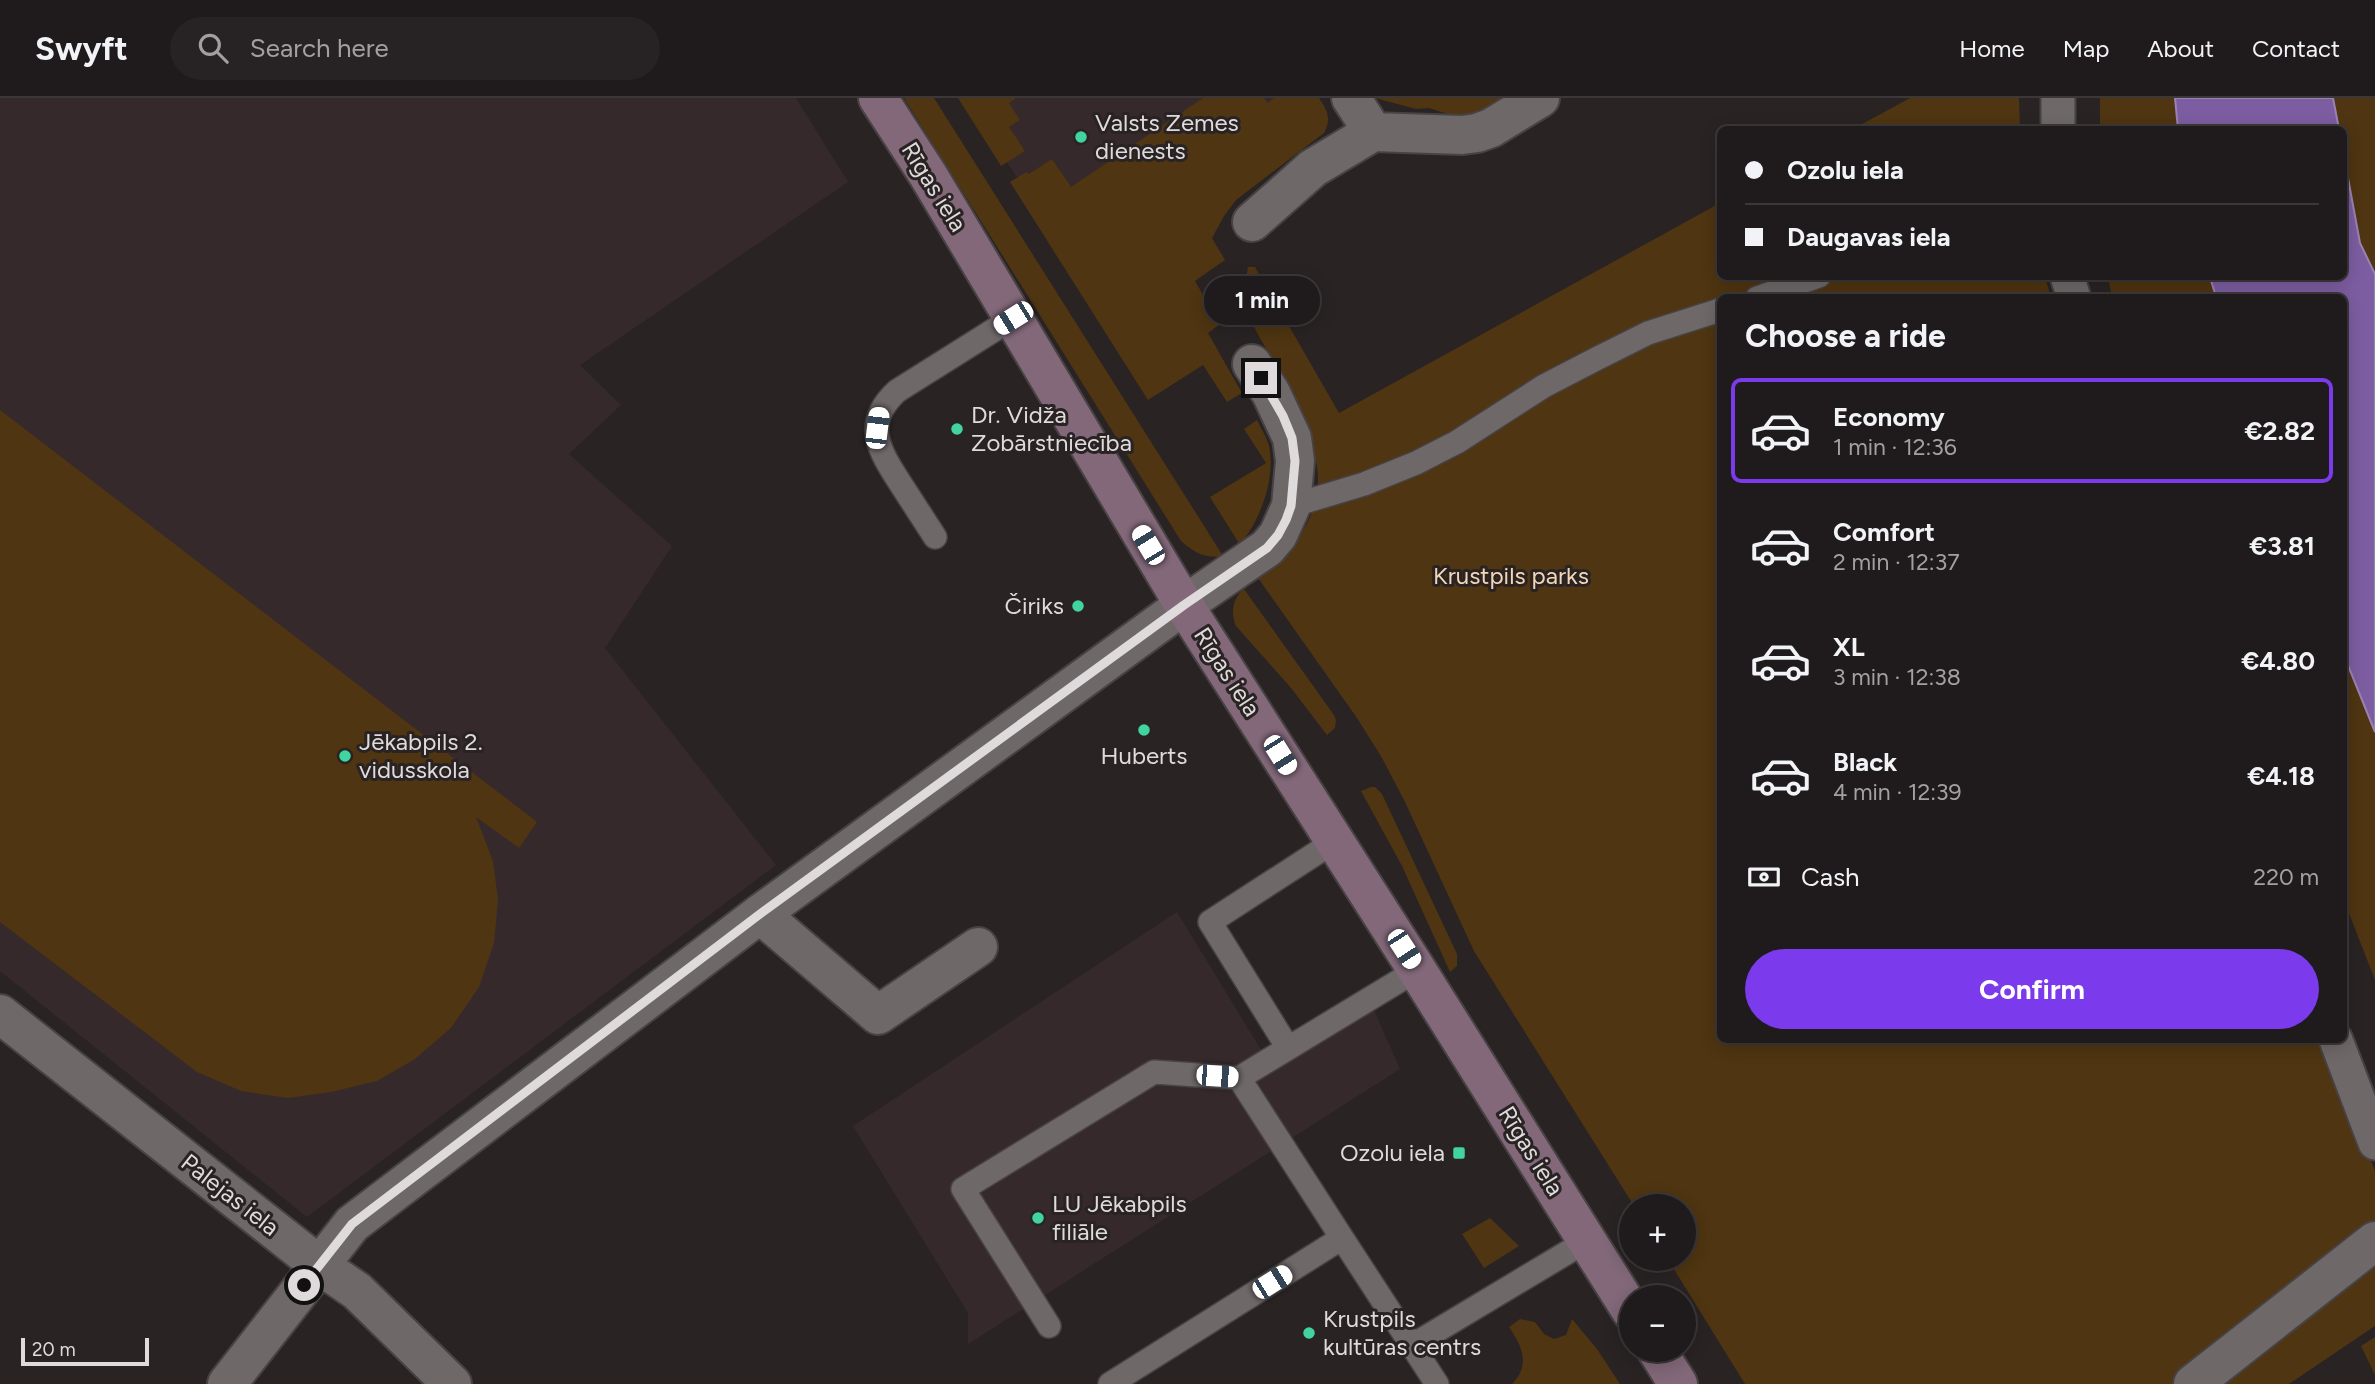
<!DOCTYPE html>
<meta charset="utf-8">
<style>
:root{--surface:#1f1a1b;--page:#272324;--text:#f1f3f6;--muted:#a1a1a3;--line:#3c383a;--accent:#7c3aed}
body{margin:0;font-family:Figtree,sans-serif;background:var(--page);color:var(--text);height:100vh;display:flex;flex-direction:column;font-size:26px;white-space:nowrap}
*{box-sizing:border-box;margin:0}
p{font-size:23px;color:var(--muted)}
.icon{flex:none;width:38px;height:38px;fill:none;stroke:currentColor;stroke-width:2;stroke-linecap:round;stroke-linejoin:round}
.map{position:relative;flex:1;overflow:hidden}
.details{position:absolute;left:1717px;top:196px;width:630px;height:749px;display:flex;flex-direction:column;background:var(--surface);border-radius:10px;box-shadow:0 4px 18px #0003,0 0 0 2px var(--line)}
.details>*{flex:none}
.hud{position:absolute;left:1717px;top:28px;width:630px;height:154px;border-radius:10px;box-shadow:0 4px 18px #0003,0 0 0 2px var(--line);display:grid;align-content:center;height:154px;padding:0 28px;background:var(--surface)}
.buttons{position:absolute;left:1619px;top:1096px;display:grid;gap:14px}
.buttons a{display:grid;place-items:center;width:77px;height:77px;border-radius:50%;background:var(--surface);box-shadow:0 4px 18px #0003,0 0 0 2px var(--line);font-size:35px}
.scale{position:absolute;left:21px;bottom:18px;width:128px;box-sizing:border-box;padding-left:7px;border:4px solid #dfdadb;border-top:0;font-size:19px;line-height:24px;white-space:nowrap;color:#dfdadb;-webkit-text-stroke:5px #292324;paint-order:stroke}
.end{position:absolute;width:32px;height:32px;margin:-16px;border:9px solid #dfdadb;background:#111;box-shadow:0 0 0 4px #111}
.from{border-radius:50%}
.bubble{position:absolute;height:49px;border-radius:24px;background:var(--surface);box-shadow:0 4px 18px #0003,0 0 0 2px var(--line);font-size:23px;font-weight:700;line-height:49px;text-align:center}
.car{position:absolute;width:21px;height:42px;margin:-21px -10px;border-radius:9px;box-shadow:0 0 5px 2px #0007;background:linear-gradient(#fff 24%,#345 0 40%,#fff 0 76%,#345 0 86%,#fff 0)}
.hud b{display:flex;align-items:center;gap:24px;height:66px;font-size:26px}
.hud b+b{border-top:2px solid var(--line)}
.hud i{width:18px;height:18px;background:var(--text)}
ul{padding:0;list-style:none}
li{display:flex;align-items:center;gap:21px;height:105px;margin:0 14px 10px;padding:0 14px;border:4px solid transparent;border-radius:10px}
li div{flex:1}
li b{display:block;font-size:26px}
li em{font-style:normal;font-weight:700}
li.current{border-color:var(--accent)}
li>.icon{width:63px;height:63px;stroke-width:1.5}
h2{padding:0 28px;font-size:32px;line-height:84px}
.pay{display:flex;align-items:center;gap:18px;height:77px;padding:0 28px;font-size:26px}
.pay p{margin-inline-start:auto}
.action{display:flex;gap:14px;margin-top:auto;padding:14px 28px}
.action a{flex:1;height:80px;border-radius:42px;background:var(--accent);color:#fff;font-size:28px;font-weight:700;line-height:80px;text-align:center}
header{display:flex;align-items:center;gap:42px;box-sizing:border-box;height:98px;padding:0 35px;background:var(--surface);border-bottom:2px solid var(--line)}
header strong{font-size:33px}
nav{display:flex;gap:38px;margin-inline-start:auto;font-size:24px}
.search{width:490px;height:63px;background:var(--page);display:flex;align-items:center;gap:18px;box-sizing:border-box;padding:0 24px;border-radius:38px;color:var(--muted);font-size:26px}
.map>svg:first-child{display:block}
</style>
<header>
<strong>Swyft</strong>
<div class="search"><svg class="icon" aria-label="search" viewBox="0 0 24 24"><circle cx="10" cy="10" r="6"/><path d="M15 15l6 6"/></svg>Search here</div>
<nav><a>Home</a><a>Map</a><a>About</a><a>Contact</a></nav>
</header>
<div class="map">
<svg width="2375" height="1286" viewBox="0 0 2375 1286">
<rect width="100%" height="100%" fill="#292324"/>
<path fill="#36292b" d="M0,0h796l52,84 -268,183 41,40 -52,49 103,92 -67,102 171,217 -469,352 -307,-246z
M966,0h345l-218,198z
M1177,814l86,141 103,-61 34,77 -432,275v-31l-115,-187z"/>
<path fill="#4f3511" d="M904,0h30l289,458c-18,3 -30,-4 -42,-15z
M958,0h58l-7,5 11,17 -11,7 16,24 -24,15z
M1203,0h61l4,5 6,-5h45c8,12 13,21 5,35l-88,67 -12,16 -12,22 13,22 -30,21 25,43 -12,9 34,60 -15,9 -24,-37 -55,35 -138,-218 16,-10 3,2 23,-15 19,28z
M1375,0h131l-34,20 -21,-3 -22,-7 -13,1z
M1910,0h109l1,31h-167z
M2100,0h75l3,31 -78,1z
M2333,0h42v176l-15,-31 -17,-92v-21l-4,-1z
M1720,105v73l325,1 6,20 -331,1v742h606l49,131v52l-196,161h-434l-78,-126h17v-52h-50l-160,-255 -69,-149 -23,-44 -25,-40 -99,-140c36,-27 66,-65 59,-112 -3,-16 -10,-31 -16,-46 -5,-13 -10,-27 -16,-39 -21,-42 -47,-61 -37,-114h7l84,146z
M2108,179h102l6,20h-104z
M0,312l537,412 -18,26 -43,-31 17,44 5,38 -4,44 -15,44 -28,41 -36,31 -38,22 -46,11 -43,6 -47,-7 -44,-19 -197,-150z
M1257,322c4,9 10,17 12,26 7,33 -9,74 -29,99l-30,-48 56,-34 -22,-34z
M1244,491l90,126 2,5 -1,8 -8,7 -36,-47 -55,-62c-6,-13 -3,-29 8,-37z
M2343,556l32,78v248l-32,-82z
M1371,689h4l7,7 75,160v12l-7,6 -48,-106 -41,-75z
M1490,1120l29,28 -35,22 -22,-34z
M2375,1154v74l-86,58h-83z
M1520,1221l15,3 9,12 10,5 12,-4 6,-16 25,30 23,35h-108c19,-19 10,-38 -3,-57z
M2375,1239v38l-14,-29z"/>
<path fill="#7c5da1" stroke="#9a82b2" stroke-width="2" d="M2175,0h158l6,31h-161z
M2343,53l17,92 15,31v458l-32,-79v-355l-127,-1 -6,-20 133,-1z"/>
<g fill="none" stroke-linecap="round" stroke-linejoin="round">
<g stroke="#474243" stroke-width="26">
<path id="service" d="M1757,200l62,-22
M1291,408l73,-22 52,-21 41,-21 87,-56 54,-28 50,-25 72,-23
M935,439c-11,-17 -22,-34 -33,-51 -22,-34 -41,-62 -5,-95l116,-73
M1288,950l-78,-126 125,-81
M1342,1140l-103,-160 178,-108
M1049,1228l-86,-137 191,-117 85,6
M1413,1247l175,-105
M1110,1286l232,-146 95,146"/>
</g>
<g stroke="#474243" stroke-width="37">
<path id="pedestrian" d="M2058,32v-32
M2067,178l7,22
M2336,942l39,103"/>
</g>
<g stroke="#474243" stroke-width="42">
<path id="minor" d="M1351,0l22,34
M1252,124l61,-54 60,-36 89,3 15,-2 14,-5 49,-30
M1184,507l83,-57 11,-13 13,-29 4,-45 -3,-23 -21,-45 -19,-29
M760,816l118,101 100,-68
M319,1167l38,26 95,93
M2193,1286l182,-143"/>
</g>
<g stroke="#474243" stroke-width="42">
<path id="tertiary" d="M0,916l319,251
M227,1286l125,-160 408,-310 424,-309"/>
</g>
<g stroke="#474243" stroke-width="42">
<path id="secondary" d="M878,0l50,77 256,430 233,365 214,341
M1656,1251l22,35"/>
</g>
<use href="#service" stroke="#6f6869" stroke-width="23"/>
<use href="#pedestrian" stroke="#6f6869" stroke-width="33"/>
<use href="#minor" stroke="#6f6869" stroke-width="38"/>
<use href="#tertiary" stroke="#6f6869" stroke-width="38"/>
<use href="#secondary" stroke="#826879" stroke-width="38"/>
</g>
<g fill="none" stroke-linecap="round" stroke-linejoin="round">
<path stroke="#dfdadb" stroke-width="9" d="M304,1187l48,-61 408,-310 424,-309 83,-57 11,-13 8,-15 5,-14 4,-45 -3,-23 -9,-22 -22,-38"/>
</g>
<g fill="#41d4a1" stroke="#292324" stroke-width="2.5">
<circle cx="1081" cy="39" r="7"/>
<circle cx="957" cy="331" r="7"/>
<circle cx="1078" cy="508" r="7"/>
<circle cx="1144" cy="632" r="7"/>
<circle cx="345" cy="658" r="7"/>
<rect x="1452" y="1048" width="14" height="14" rx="3.5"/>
<circle cx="1038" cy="1120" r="7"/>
<circle cx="1309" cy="1235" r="7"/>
</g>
<g text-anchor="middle" stroke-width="6" stroke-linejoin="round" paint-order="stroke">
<g font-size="24" fill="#dfdadb" stroke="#292324" text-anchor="start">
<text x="1095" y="33">Valsts Zemes<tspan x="1095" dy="28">dienests</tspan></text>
<text x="971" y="325">Dr. Vidža<tspan x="971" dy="28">Zobārstniecība</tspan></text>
<text x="1064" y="516" text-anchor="end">Čiriks</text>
<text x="359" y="652">Jēkabpils 2.<tspan x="359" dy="28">vidusskola</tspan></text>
<text x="1144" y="666" text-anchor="middle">Huberts</text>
<text x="1445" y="1063" text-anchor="end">Ozolu iela</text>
<text x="1052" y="1114">LU Jēkabpils<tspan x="1052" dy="28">filiāle</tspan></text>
<text x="1323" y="1229">Krustpils<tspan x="1323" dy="28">kultūras centrs</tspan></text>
</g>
<g font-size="24" fill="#dfdadb" stroke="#292324">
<text transform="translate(934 89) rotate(58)" y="8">Rīgas iela</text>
<text transform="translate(1227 574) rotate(57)" y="8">Rīgas iela</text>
<text transform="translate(1531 1053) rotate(58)" y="8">Rīgas iela</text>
<text transform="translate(230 1097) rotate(38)" y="8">Palejas iela</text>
</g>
<g font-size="24" fill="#f4d6b4" stroke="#292324">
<text x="1511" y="486">Krustpils parks</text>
</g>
</g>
</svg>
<div class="buttons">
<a>+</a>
<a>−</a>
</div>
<div class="scale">20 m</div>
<i class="end from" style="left:304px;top:1187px"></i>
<i class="end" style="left:1261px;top:280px"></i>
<div class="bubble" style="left:1204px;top:178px;width:116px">1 min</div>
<i class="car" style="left:1013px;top:220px;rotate:238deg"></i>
<i class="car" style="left:877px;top:330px;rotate:7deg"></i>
<i class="car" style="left:1148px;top:447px;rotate:329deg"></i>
<i class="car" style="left:1280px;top:657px;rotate:148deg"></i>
<i class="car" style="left:1404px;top:851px;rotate:147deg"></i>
<i class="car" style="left:1217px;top:978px;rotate:94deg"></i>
<i class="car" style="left:1272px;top:1184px;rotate:58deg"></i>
<div class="hud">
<b><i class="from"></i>Ozolu iela</b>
<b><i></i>Daugavas iela</b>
</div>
<section class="details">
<h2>Choose a ride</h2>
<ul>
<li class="current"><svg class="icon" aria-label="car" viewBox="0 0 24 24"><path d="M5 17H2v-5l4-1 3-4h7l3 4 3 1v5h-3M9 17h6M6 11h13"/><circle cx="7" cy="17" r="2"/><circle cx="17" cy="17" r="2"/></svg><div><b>Economy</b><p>1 min · 12:36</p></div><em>€2.82</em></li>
<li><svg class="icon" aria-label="car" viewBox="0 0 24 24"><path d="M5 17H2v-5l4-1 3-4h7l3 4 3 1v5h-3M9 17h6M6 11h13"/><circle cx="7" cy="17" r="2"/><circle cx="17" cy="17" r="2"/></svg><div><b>Comfort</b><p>2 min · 12:37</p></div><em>€3.81</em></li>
<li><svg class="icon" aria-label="car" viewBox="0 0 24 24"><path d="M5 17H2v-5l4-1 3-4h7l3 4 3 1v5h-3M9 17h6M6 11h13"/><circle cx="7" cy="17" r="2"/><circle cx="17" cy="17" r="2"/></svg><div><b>XL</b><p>3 min · 12:38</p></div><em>€4.80</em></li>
<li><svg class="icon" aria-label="car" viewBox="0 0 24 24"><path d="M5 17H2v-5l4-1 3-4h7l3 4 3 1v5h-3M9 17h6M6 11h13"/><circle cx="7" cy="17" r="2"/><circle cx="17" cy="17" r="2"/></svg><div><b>Black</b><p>4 min · 12:39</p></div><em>€4.18</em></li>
</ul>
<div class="pay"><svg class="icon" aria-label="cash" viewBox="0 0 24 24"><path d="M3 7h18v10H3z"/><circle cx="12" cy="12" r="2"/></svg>Cash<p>220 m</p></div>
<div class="action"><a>Confirm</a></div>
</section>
</div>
